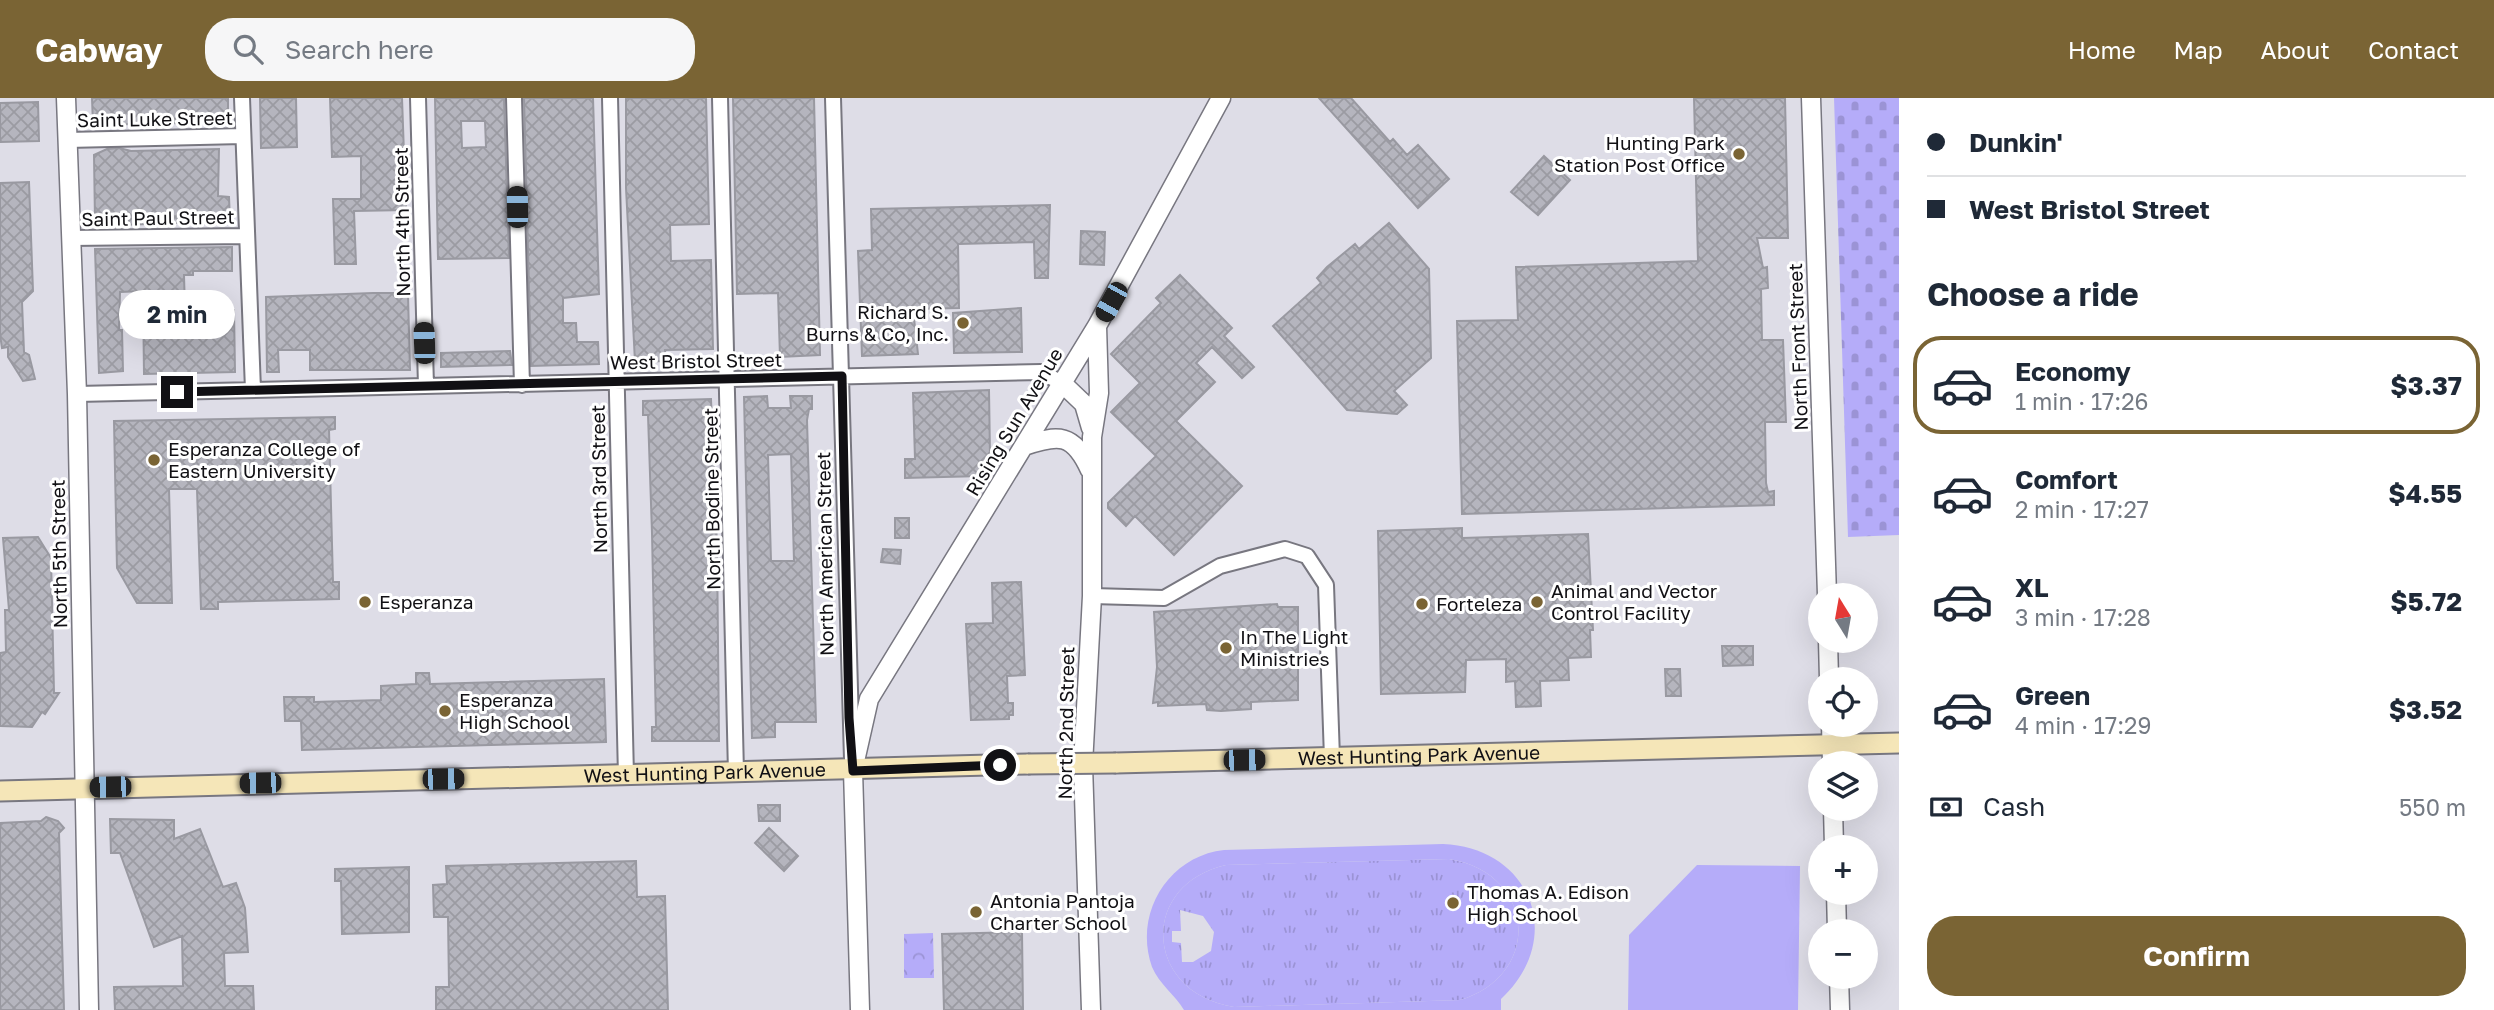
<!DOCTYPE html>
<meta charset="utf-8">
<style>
:root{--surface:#fff;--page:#f6f6f7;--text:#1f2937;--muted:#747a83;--line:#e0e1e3;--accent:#7a6434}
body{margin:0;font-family:"Golos Text",sans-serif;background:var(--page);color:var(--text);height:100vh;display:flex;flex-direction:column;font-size:26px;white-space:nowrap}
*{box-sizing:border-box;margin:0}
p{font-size:23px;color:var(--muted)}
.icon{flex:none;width:38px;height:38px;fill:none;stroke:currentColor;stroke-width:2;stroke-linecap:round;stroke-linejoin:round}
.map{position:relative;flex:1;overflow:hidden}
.panel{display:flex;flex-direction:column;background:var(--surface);width:595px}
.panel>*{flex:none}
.hud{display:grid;align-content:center;height:154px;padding:0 28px;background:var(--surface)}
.needle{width:46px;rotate:349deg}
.fabs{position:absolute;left:1808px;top:485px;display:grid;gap:14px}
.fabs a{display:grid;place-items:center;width:70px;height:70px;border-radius:50%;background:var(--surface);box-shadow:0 7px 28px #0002;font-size:35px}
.end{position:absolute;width:32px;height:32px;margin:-16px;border:9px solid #111014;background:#fff;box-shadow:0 0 0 4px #fff}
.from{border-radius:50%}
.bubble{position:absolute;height:49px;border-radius:24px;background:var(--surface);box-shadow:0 7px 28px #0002;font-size:23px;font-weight:700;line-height:49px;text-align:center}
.car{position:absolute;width:21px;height:42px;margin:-21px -10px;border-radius:9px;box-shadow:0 0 5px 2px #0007;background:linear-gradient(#222 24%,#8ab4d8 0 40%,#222 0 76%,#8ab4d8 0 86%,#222 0)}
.hud b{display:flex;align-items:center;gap:24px;height:66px;font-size:26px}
.hud b+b{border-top:2px solid var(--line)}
.hud i{width:18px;height:18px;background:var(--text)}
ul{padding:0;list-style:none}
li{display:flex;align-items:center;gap:21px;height:98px;margin:0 14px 10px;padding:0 14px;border:4px solid transparent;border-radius:28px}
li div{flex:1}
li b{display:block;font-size:26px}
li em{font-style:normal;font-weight:700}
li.on{border-color:var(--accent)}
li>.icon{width:63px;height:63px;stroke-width:1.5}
h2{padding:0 28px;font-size:32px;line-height:84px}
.pay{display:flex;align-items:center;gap:18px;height:77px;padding:0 28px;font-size:26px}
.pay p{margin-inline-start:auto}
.cta{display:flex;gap:14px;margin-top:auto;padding:14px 28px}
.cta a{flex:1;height:80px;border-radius:28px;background:var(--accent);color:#fff;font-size:28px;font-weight:700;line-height:80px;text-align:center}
header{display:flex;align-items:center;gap:42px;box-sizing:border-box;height:98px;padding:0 35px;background:var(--accent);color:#fff}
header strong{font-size:33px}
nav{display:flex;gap:38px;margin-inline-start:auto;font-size:24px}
.search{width:490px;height:63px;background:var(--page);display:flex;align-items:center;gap:18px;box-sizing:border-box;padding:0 24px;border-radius:28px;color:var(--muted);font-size:26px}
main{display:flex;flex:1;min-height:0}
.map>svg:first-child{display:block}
</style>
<header>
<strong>Cabway</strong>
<div class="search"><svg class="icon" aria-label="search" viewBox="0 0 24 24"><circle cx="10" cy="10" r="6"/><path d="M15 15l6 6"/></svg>Search here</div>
<nav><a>Home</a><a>Map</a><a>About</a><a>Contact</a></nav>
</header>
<main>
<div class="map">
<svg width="1899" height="912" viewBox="0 0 1899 912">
<defs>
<pattern id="grass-tufts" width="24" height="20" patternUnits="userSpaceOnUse" patternTransform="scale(1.75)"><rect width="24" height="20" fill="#b5acf9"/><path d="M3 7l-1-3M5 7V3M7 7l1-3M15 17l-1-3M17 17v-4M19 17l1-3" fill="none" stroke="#9b93d5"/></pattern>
<pattern id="cemetery-stones" width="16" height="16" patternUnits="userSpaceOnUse" patternTransform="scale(1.75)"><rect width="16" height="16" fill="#b5acf9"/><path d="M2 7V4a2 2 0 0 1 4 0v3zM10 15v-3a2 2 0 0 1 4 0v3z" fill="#9b93d5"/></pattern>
<pattern id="park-crowns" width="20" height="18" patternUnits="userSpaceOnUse" patternTransform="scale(1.75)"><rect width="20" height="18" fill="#b5acf9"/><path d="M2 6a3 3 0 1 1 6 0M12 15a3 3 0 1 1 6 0" fill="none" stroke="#9b93d5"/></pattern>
<pattern id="building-cross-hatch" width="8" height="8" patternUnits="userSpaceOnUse" patternTransform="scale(1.75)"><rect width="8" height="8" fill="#b5b5be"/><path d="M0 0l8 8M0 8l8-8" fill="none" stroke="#9b9ba2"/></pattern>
</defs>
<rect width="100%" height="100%" fill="#dedde7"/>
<path fill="url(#grass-tufts)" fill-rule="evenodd" d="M1449,761c87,14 94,116 11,141l-226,7c-90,-14 -96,-122 -8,-142zM1180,812l23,6 11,16 -3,19 -18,11h-11l-1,-19 -9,-1v-11h9z"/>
<path fill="url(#cemetery-stones)" d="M1834,0h65v437l-51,2z"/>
<path fill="url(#park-crowns)" d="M933,835l1,45h-30v-44z"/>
<path fill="#b5acf9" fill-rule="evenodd" d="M1443,746c89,4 123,95 58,155v11h-317c-9,-15 -25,-26 -32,-43 -19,-54 17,-111 72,-117zM1449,761c87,14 94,116 11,141l-226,7c-90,-14 -96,-122 -8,-142z
M1697,767l103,1 -2,144h-170l1,-75z"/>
<path fill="url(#building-cross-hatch)" stroke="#9999a1" stroke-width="2" fill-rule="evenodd" d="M92,0h136v24l-135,3z
M260,0h36l1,49 -36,1z
M330,0h72l4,112 -52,1 2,53h-21l-2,-65h28v-43l-29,1z
M435,0h69l5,160 -71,1zM461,23h24l1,26 -24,1z
M524,0h69l6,196 -36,4v25h13l1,19h21l1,22 -68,2z
M626,0h80l3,126 -39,1 1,36 40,-1 2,89 -48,1 1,11 -31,1 -9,-174z
M733,0h81l6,257 -40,2 -2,-64 -41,1z
M1319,0h32l39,44 3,-3 14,16 11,-10 31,34 -31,29z
M1694,0h91l3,140h-31l6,30 4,-1 1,21 -7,1 1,51h21l3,82h-21l1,61 2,9 6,-1v14l-312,9 -5,-193 61,-1 -2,-53 182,-6z
M38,4l1,39 -39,1v-39z
M119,50l12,3 88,-2 -1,47 11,1 1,24 -109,4v3l-22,-3 -4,-4 -1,-66 13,-6z
M1544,58l26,24 -32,35 -27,-23z
M29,84l4,109 -11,11 2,50 5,3 6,24 -12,2 -15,-24v-10l-6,1 -2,-13v-152z
M1050,107l-2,73h-13l-1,-36 -76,2 1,64 -46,1 5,45 -56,2 -4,-105 14,-1 -1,-41z
M1389,125l40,46 2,89 -37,33 13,14 -10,9 -50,-4 -74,-84 48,-43 -4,-5 10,-11 28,-23 4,5z
M1081,133l24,1 -1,33 -24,-1z
M232,149v24h-39v4h-9l1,36 49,-1 1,62 -91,2 -1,-83 -23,1 -1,38h3l1,41 -24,2 -4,-124z
M1180,177l52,53 -8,8 30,31 -12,11 -30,-31 -16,16 19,19 -39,39 66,65 -68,69 -39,-39 -9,10 -18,-18v-5l48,-47 -45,-44 29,-29 -29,-29 50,-51 -5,-5z
M373,195h34l1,2 2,75h-100v-20h-32l1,22h-12l-1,-75z
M1021,210l1,44 -68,1 -1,-40z
M510,253l2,14 -71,2v-14z
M989,292l1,66 -8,20 -77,2v-19h10l-2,-66z
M767,298l1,12h23l-1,-12h22v13h-3l-2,11 9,302h-41v15l-23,1 -8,-341zM791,356l3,107h-23l-3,-106z
M711,301l6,146 2,196h-67v-14h4l-4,-194 -4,-118h-5v-14z
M335,319v12l-6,1 4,152h6v17l-121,3v7h-17l-4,-120h-28l3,114h-35l-20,-35 -3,-147z
M895,420h14v20h-14z
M1462,430v10l126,-4 5,96h-3l1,27 -23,1 1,22 -29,1 1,25 -25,1 -1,-26 -9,1v-23l-40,1 -1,32 -84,2 -3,-163z
M38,439l13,21 3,135h5l-14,21 -3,-2 -10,15 -32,-1v-73l6,-1 -1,-42h4l-6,-72z
M883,451l18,1 -1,14 -19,-2z
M1021,484l4,93 -18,1 1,27h5v12h-4v4l-38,1 -5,-96 27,-1 -1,-40z
M1277,506l1,3h20v93l-47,2v7l-30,2 -14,-1 -1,-6 -48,2v-4l-5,1 4,-36 -3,-55z
M1722,548h31v19l-30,1z
M1665,571h15l1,27h-15z
M416,575h13l1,11 174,-5 2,63 -304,8 -1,-29h-16l-1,-24h30v5l67,-2v-14l35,-2z
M758,707h22v16h-21z
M46,719l12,4 6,7 -5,5 5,177h-64v-187l41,-2z
M110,721l64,1v19l26,-10 23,58 13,-4 9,25 3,44 -24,1 1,33h28l1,24h-139l-1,-23 69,-1 -1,-50 -28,11 -34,-94h-9z
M769,730l29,28 -14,15 -29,-28z
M636,763l1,36 28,-1 3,114h-232v-23h13l-1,-70h-14l-1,-32 14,-1 -1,-18z
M409,769v65l-67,2 -1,-53h-6v-12z
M1022,834l1,78h-79l-2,-76z"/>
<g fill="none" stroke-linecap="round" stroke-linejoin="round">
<g stroke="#787780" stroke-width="18">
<path id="minor" d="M242,0l11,292
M418,0l8,288
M514,0l8,287
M610,0l16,678
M720,0l16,675
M833,0l19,661
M67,42l176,-4
M70,140l176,-2
M77,296l964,-22 21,11
M1092,498l72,2 56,-32 65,-17 22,7 19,29 6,173"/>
</g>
<g stroke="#787780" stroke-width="21">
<path id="tertiary" d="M66,0l11,296 12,616
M1811,0l16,497
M1062,285l22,21 7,24
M1024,348c35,-12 49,-13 66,24
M1828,542l1,39
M1831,626l1,39
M1833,710l1,39
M1836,794l1,39
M1839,878l1,34
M860,912l-7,-240 16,-71 228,-373 124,-228
M1091,912l-8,-245 9,-169v-159l7,-44 -2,-67"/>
</g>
<g stroke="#787780" stroke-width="23">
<g id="secondary">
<path id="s1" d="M1116,665l783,-20"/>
<path id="s2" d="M0,693l1028,-27"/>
</g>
</g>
<use href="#minor" stroke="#fff" stroke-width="14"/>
<use href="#tertiary" stroke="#fff" stroke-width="18"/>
<use href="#secondary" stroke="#f5e6b8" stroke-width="19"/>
<g stroke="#787780" stroke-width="23" stroke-linecap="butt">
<path id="secondary-bridge" d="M1028,666l88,-1"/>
</g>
<use href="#secondary-bridge" stroke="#f5e6b8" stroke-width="19"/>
</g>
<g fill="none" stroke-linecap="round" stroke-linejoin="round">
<path stroke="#111014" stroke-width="9" d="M177,294l665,-16 7,342 4,53 147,-6"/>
</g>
<g fill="#7a6434" stroke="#fff" stroke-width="2.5">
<circle cx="1739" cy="56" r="7"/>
<circle cx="963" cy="225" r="7"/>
<circle cx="154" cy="362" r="7"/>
<circle cx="365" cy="504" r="7"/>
<circle cx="1537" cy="504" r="7"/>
<circle cx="1422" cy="506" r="7"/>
<circle cx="1226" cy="550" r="7"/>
<circle cx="445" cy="613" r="7"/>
<circle cx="1453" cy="805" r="7"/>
<circle cx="976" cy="814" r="7"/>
</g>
<g text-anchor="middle" stroke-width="6" stroke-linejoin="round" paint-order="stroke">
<g font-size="19" fill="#111014" stroke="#fff">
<text transform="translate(155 21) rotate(-1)" y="7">Saint Luke Street</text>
<text transform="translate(158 120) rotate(-1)" y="7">Saint Paul Street</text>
<text transform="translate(402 124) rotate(-91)" y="7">North 4th Street</text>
<text transform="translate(1798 249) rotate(-92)" y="7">North Front Street</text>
<text transform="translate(696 263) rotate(-1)" y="7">West Bristol Street</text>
<text transform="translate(1014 324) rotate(-59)" y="7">Rising Sun Avenue</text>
<text transform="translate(599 381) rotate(-91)" y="7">North 3rd Street</text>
<text transform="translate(712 401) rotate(-91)" y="7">North Bodine Street</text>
<text transform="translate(59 456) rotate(-91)" y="7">North 5th Street</text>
<text transform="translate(825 456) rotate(-91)" y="7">North American Street</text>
<text transform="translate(1066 625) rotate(-89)" y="7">North 2nd Street</text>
<text dy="7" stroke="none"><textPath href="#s1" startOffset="303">West Hunting Park Avenue</textPath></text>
<text dy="7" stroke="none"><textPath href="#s2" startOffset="705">West Hunting Park Avenue</textPath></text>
</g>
<g font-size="19" fill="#111014" stroke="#fff" text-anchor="start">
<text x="1725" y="52" text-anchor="end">Hunting Park<tspan x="1725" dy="22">Station Post Office</tspan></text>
<text x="949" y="221" text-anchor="end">Richard S.<tspan x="949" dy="22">Burns &amp; Co, Inc.</tspan></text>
<text x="168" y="358">Esperanza College of<tspan x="168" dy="22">Eastern University</tspan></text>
<text x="1551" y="500">Animal and Vector<tspan x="1551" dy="22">Control Facility</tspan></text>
<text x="379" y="511">Esperanza</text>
<text x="1436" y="513">Forteleza</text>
<text x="1240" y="546">In The Light<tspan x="1240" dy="22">Ministries</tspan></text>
<text x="459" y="609">Esperanza<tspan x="459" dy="22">High School</tspan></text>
<text x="1467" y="801">Thomas A. Edison<tspan x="1467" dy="22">High School</tspan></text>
<text x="990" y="810">Antonia Pantoja<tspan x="990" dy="22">Charter School</tspan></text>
</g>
</g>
</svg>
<div class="fabs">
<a><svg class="needle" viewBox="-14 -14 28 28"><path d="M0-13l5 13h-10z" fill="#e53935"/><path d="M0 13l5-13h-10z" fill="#747a83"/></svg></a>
<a><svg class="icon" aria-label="locate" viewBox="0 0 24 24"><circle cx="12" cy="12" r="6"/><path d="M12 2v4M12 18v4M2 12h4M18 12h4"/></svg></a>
<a><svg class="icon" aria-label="layers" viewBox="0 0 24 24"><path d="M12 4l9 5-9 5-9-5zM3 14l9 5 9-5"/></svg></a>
<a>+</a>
<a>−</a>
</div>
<i class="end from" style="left:1000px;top:667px"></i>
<i class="end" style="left:177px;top:294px"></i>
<div class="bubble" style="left:119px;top:192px;width:116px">2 min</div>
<i class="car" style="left:517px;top:109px;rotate:359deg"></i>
<i class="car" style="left:1111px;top:204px;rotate:209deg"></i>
<i class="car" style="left:424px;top:245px;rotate:358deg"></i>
<i class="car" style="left:1244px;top:662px;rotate:89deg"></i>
<i class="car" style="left:443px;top:681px;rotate:89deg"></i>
<i class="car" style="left:260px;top:685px;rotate:269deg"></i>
<i class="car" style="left:110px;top:689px;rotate:269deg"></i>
</div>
<section class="panel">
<div class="hud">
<b><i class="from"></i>Dunkin'</b>
<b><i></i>West Bristol Street</b>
</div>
<h2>Choose a ride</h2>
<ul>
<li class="on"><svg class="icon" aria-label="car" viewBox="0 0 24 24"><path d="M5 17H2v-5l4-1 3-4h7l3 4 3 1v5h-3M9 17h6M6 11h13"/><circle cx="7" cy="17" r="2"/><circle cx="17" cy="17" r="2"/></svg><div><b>Economy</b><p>1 min · 17:26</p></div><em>$3.37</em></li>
<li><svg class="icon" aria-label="car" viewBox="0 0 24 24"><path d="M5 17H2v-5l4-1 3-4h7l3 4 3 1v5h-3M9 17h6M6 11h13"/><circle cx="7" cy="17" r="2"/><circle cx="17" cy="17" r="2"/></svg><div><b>Comfort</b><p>2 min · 17:27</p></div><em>$4.55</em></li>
<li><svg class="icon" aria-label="car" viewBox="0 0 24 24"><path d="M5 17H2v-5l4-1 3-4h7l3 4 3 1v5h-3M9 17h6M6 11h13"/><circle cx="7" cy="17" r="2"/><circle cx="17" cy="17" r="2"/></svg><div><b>XL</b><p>3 min · 17:28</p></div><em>$5.72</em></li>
<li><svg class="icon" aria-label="car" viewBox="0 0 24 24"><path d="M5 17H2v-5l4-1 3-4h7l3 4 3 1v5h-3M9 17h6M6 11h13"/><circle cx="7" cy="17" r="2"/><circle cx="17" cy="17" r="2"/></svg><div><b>Green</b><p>4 min · 17:29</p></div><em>$3.52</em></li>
</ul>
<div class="pay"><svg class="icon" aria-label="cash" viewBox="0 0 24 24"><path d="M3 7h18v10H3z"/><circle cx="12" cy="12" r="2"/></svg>Cash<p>550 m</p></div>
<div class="cta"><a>Confirm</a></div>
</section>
</main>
